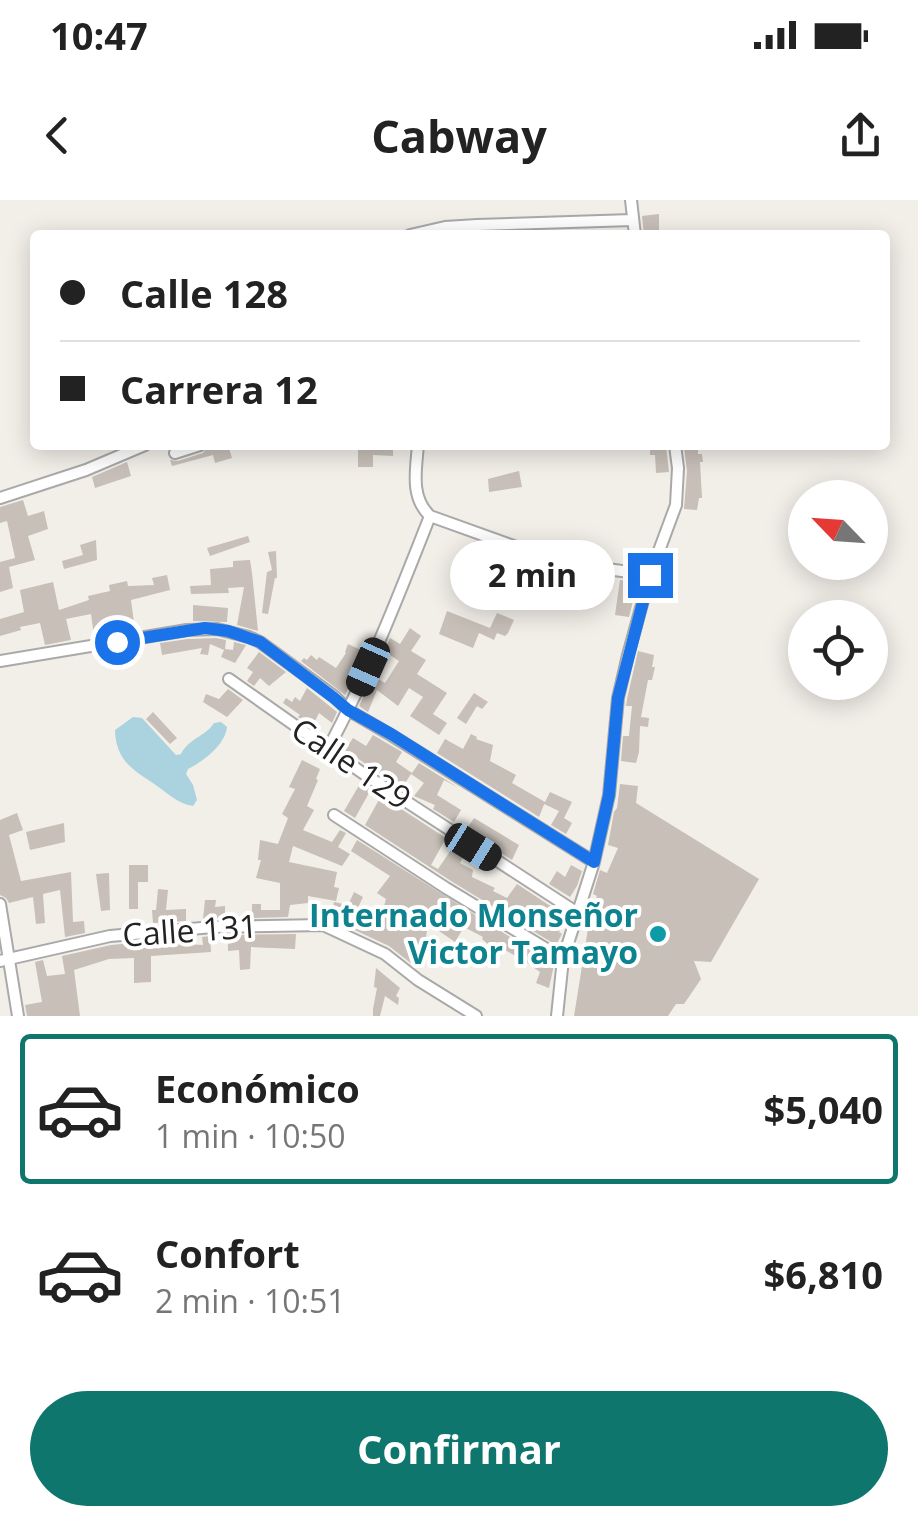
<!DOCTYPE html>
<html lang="es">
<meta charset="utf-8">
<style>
:root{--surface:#fff;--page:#f6f6f6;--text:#222;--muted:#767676;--line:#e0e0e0;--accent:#0f766e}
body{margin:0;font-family:"Open Sans",sans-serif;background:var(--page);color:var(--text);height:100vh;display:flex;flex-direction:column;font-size:38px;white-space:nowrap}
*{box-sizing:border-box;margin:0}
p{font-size:32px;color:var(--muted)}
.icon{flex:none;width:55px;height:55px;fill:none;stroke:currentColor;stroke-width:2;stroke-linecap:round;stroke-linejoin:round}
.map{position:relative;height:816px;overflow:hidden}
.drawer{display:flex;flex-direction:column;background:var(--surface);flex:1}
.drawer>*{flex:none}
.hud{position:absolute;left:30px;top:30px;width:860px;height:220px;border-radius:10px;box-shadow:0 5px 25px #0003;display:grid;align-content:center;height:220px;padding:0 30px;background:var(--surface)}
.needle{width:65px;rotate:295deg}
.buttons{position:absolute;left:788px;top:280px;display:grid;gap:20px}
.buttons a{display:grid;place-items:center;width:100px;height:100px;border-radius:50%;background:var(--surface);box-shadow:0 5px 25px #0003;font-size:50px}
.end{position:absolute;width:45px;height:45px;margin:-22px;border:12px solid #1a73e8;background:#fff;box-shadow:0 0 0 5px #fff}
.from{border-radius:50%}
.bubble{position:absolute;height:70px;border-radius:35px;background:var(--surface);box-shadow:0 5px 25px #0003;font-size:32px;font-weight:700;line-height:70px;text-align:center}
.car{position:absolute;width:30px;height:60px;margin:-30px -15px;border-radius:12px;box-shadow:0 0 8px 2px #0007;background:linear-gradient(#222 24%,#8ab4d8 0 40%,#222 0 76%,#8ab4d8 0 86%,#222 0)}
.hud b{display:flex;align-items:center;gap:35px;height:95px;font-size:38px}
.hud b+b{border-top:2px solid var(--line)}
.hud i{width:25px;height:25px;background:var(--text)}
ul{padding:18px 0 0;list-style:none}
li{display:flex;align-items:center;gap:30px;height:150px;margin:0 20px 15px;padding:0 10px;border:5px solid transparent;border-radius:10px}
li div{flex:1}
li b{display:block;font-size:38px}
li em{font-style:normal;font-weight:700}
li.selected{border-color:var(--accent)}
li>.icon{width:90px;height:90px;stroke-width:1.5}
.button{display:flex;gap:20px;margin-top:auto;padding:20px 30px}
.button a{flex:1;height:115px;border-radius:60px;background:var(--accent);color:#fff;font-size:40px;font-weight:700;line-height:115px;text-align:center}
.status{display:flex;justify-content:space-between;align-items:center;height:70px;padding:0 50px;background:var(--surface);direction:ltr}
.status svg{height:28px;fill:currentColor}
header{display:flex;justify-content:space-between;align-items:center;height:130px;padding:0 30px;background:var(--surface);font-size:45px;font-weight:700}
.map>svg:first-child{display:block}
</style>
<div class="status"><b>10:47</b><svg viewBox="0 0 49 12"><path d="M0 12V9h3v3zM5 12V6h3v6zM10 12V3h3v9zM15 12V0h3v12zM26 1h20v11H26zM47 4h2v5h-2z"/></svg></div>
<header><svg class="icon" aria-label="back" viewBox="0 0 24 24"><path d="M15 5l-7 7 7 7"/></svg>Cabway<svg class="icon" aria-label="share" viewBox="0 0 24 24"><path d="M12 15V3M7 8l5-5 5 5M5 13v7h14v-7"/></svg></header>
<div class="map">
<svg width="918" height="816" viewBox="0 0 918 816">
<rect width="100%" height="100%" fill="#f2efe9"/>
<path fill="#aad3df" d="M133,517l9,1 34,37 5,-1c7,-15 25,-18 33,-31l7,-1 6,5c-2,18 -23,34 -39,42l-2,5 7,11 4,15 -4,6c-16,-3 -23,-11 -36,-20 -23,-16 -41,-24 -42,-56z"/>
<path fill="#c7bfb8" d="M659,14v21h-15l-2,-19z
M209,245h19l4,13 -17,5 -2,-8 -41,11 -2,-6 8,1 25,-8z
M358,246l35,2v8l-20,-1v12h-15z
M666,246l3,26 -13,1 -1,-18h-5v-8z
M698,246v8h4l1,8h-3l2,36h-3l-2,12 -13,-1 3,-38 -3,-24z
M127,262l4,14 -36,12 -3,-11z
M519,271l3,16 -33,5 -1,-13z
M23,300l5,16 16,-5 4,18 -20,7 7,24 -26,7 4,21 -13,4v-30l15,-4 -8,-37 -7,2v-16z
M248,336l2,6 -40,14 -3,-8z
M96,340l1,20 -33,9 -2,-8 21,-6 -3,-10z
M474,341l71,25 -3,7 -10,-3 -6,14 -22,-9 -6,13 -18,-8 -9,17 -17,-8 21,-43z
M276,351l1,27h-2l-7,36 -6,-1 5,-41 5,-2 -4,-18z
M250,360l2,13 6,58 -21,-6 7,-38 -16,1 1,5 -38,1 -1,-8 21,-1 -1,-16 23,-2v-6z
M574,373l32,5 -3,8 -13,-4 -2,9 -18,-3z
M167,375l3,15 -39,10 4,30 -41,6 -3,-22 -25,5 5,21 -26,5 -5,-22 -20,4 1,3 -21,6v-17l24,-7 -4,-22 33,-8 6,28 30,-10 -1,-4 22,-5 -1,-6 18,-4 1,5 26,-1 -2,-7z
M620,380l18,2 -9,35 -14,-2z
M193,405l35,3 -1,14 -34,-1z
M447,411l43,17 7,-15 17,7 -6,13 -3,3 -8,-3 -3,7 -15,-7 -6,15 -34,-14z
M410,428l11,8 -10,15 15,9 -9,14 30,19 -14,21 14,9 -8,12 -29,-19 13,-19 -14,-9 -11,18 -21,-16 -9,22 -9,-6 14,-30 12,7 14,-22 -15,-10 6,-13 10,6z
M216,438l10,2 -1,9 8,1 1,-8 12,3 -11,18 -14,-6 3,-7 -14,-6 -2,11 -8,-1 2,-6 -40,7 -2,-12 28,-4z
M348,444l17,8 -16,28 3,1 -7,14 -44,-34 3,-3 3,2 4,-5 6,5 2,-3 17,11 10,-15 -1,-1z
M638,451l16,4 -2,12h3l-3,13h-4l-7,37 8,1 -1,9 -8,-1 -1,26 -3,11 -15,-2 2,-25h6l3,-30h-6l1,-7z
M259,452l27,20 -17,14 -9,-8 -6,8 -7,-5 6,-9 -6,-4z
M307,488l30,24 -5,11 -13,-10 -7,14 -14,-10 2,-2 -17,-12 3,-5 6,4 3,-5 5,4z
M228,489l15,11 -16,17 -24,-15 3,-8 13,5z
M474,493l14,9 -6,7 -5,-3 -11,18 -9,-6z
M153,512l24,26 -7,6 -24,-25z
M471,534l6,3 -1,2 17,6 -3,16 26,14 -4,8 33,19 -6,15 -102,-64 8,-14 18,10z
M373,535l29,17 -6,10 16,11 7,-10 40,25 -15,-8 -7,15 24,15 -7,12 -21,-13 2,-4 -21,-9 10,-13 -13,-9 -9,14 -57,-38 8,-12 13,8z
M302,560l18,9 -4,10 2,1 -11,26 7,4 -11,20 29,12 8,-12 6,3 -8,14 12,7 -8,12 -49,-20 -4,16 48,10 -3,15 5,1 -3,13 -28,-5v7l-18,2 -2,12 -36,1v-14h9v6h19v-27l-24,-5 5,-18h-3l2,-20 18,4 10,-26 -6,-4 13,-25 -6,-2z
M361,582l18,12 -2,3 -8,-4 -14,25 -11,-7z
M620,584l18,2 -2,17 123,76 -48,83 -17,-1 7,18 -17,25h-8l-8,12h-94l17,-106 6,-14 -4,-2 7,-24 7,3 11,-25 -10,-3 6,-33 3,-4z
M550,592l22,10 -8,16 8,5 -6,11 -15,-9 8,-14 -15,-7z
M381,596l65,42 -15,27 7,4 17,-25 11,7 -6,12 13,7 -1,7 23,11 -2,3 14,7 10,-14 50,33 -8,15 3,2 -6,11 -105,-64 -86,-56z
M17,613l6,17 -14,5 12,46 50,-9 2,50 11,-1 1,12 -20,4 -5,-47 -17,4 2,29 -9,1 -3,-27 -24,6 -3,-5 -6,-3v-75z
M474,618l45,27 -7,15 -46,-30z
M64,623l1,19 -35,8 -4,-18z
M357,640l197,125 -5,23 -13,-5 4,-11 -17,-12 -31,-17 -2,3 -8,-7 1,-2 -19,-10 -9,15 -19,-13 4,-8 -14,-8 -7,14 8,4 -5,28 -5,9 -28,-22 -58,-27 3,-17 14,3 6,-13 9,5 -7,15 23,12 7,-25 -9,-6 13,-17 -39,-25z
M129,665h19v17h-10v27h-9z
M571,665l11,6 -5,15 -7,11 -21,-13 8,-13 8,6z
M109,673l1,37 -9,1 -5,-37z
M158,689l10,1 -2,20 20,-1v12l-33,2 -1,-13h4z
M205,700h11l-1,7 10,-1v12l-22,1z
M296,734l-1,15 -44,-2 -1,22 -10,1 -1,-20 -11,1v-16z
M210,736l1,16 -60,4v26l-17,1v-25l-25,1 -35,11 6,46h-53l-2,-11 17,-3 -7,-40 8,-2 4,16 18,-2 -3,-18 49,-11 75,-7 1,6 16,1 -1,-8z
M376,768l24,20 -4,8 3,2 -1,7 -13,-9 -5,20h-7v-7l4,-21 -3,-1z"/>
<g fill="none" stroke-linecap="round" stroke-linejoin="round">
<g stroke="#a9a9a9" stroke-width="14">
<path id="minor" d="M631,0l4,35
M410,35l35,-8 32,-2 155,-5
M418,245c-2,25 -8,52 12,71l114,41 35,8 71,10
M175,253l25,-8
M0,298l86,-28 59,-25
M0,461l187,-31 30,-1 32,8 11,5 75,55 13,13 43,25 203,127
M229,479l135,95 212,138
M328,549c40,-75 71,-154 102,-233
M334,615l112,73 117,71
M0,704l18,112
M0,761l110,-25 103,-9 110,-2 62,29 33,26 58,36
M557,816l6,-57 31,-97 15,-67 9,-97 10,-43 22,-80 26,-70 2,-37 -3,-23"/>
</g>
<use href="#minor" stroke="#fff" stroke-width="10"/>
</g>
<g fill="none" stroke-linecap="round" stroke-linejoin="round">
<path stroke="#1a73e8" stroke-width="12" d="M117,442l88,-14 23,3 32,11 74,56 14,12 43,24 203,128 15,-67 9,-97 32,-123"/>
</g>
<circle fill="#0f9aa8" stroke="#fff" stroke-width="4" cx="658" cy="734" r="10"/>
<g text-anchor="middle" stroke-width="8" stroke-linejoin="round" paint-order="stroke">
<g font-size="32" fill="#222" stroke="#fff">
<text transform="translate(351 564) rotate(34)" y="11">Calle 129</text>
<text transform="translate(190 731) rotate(-4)" y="11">Calle 131</text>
</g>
<g font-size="32" font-weight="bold" fill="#0d838f" stroke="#fff" text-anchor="end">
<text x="638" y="727">Internado Monseñor<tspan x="638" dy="37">Victor Tamayo</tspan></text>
</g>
</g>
</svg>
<div class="buttons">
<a><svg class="needle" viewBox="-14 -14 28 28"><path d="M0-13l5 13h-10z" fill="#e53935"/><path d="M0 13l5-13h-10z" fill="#767676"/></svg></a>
<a><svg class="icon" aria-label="locate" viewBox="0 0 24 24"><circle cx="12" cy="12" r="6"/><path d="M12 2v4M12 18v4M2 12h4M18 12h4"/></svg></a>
</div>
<i class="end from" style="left:117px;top:442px"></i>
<i class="end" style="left:650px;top:375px"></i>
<div class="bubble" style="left:450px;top:340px;width:165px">2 min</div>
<i class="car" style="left:368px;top:467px;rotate:204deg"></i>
<i class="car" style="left:473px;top:647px;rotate:122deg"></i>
<div class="hud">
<b><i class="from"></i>Calle 128</b>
<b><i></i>Carrera 12</b>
</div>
</div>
<section class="drawer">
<ul>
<li class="selected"><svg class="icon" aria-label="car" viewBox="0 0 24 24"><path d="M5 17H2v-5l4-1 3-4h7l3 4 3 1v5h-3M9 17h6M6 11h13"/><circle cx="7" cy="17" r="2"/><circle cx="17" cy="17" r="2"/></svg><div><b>Económico</b><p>1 min · 10:50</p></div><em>$5,040</em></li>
<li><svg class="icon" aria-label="car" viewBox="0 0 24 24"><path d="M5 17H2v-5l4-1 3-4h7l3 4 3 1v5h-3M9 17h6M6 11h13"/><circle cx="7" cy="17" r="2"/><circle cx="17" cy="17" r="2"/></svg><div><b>Confort</b><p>2 min · 10:51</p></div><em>$6,810</em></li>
</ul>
<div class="button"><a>Confirmar</a></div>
</section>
